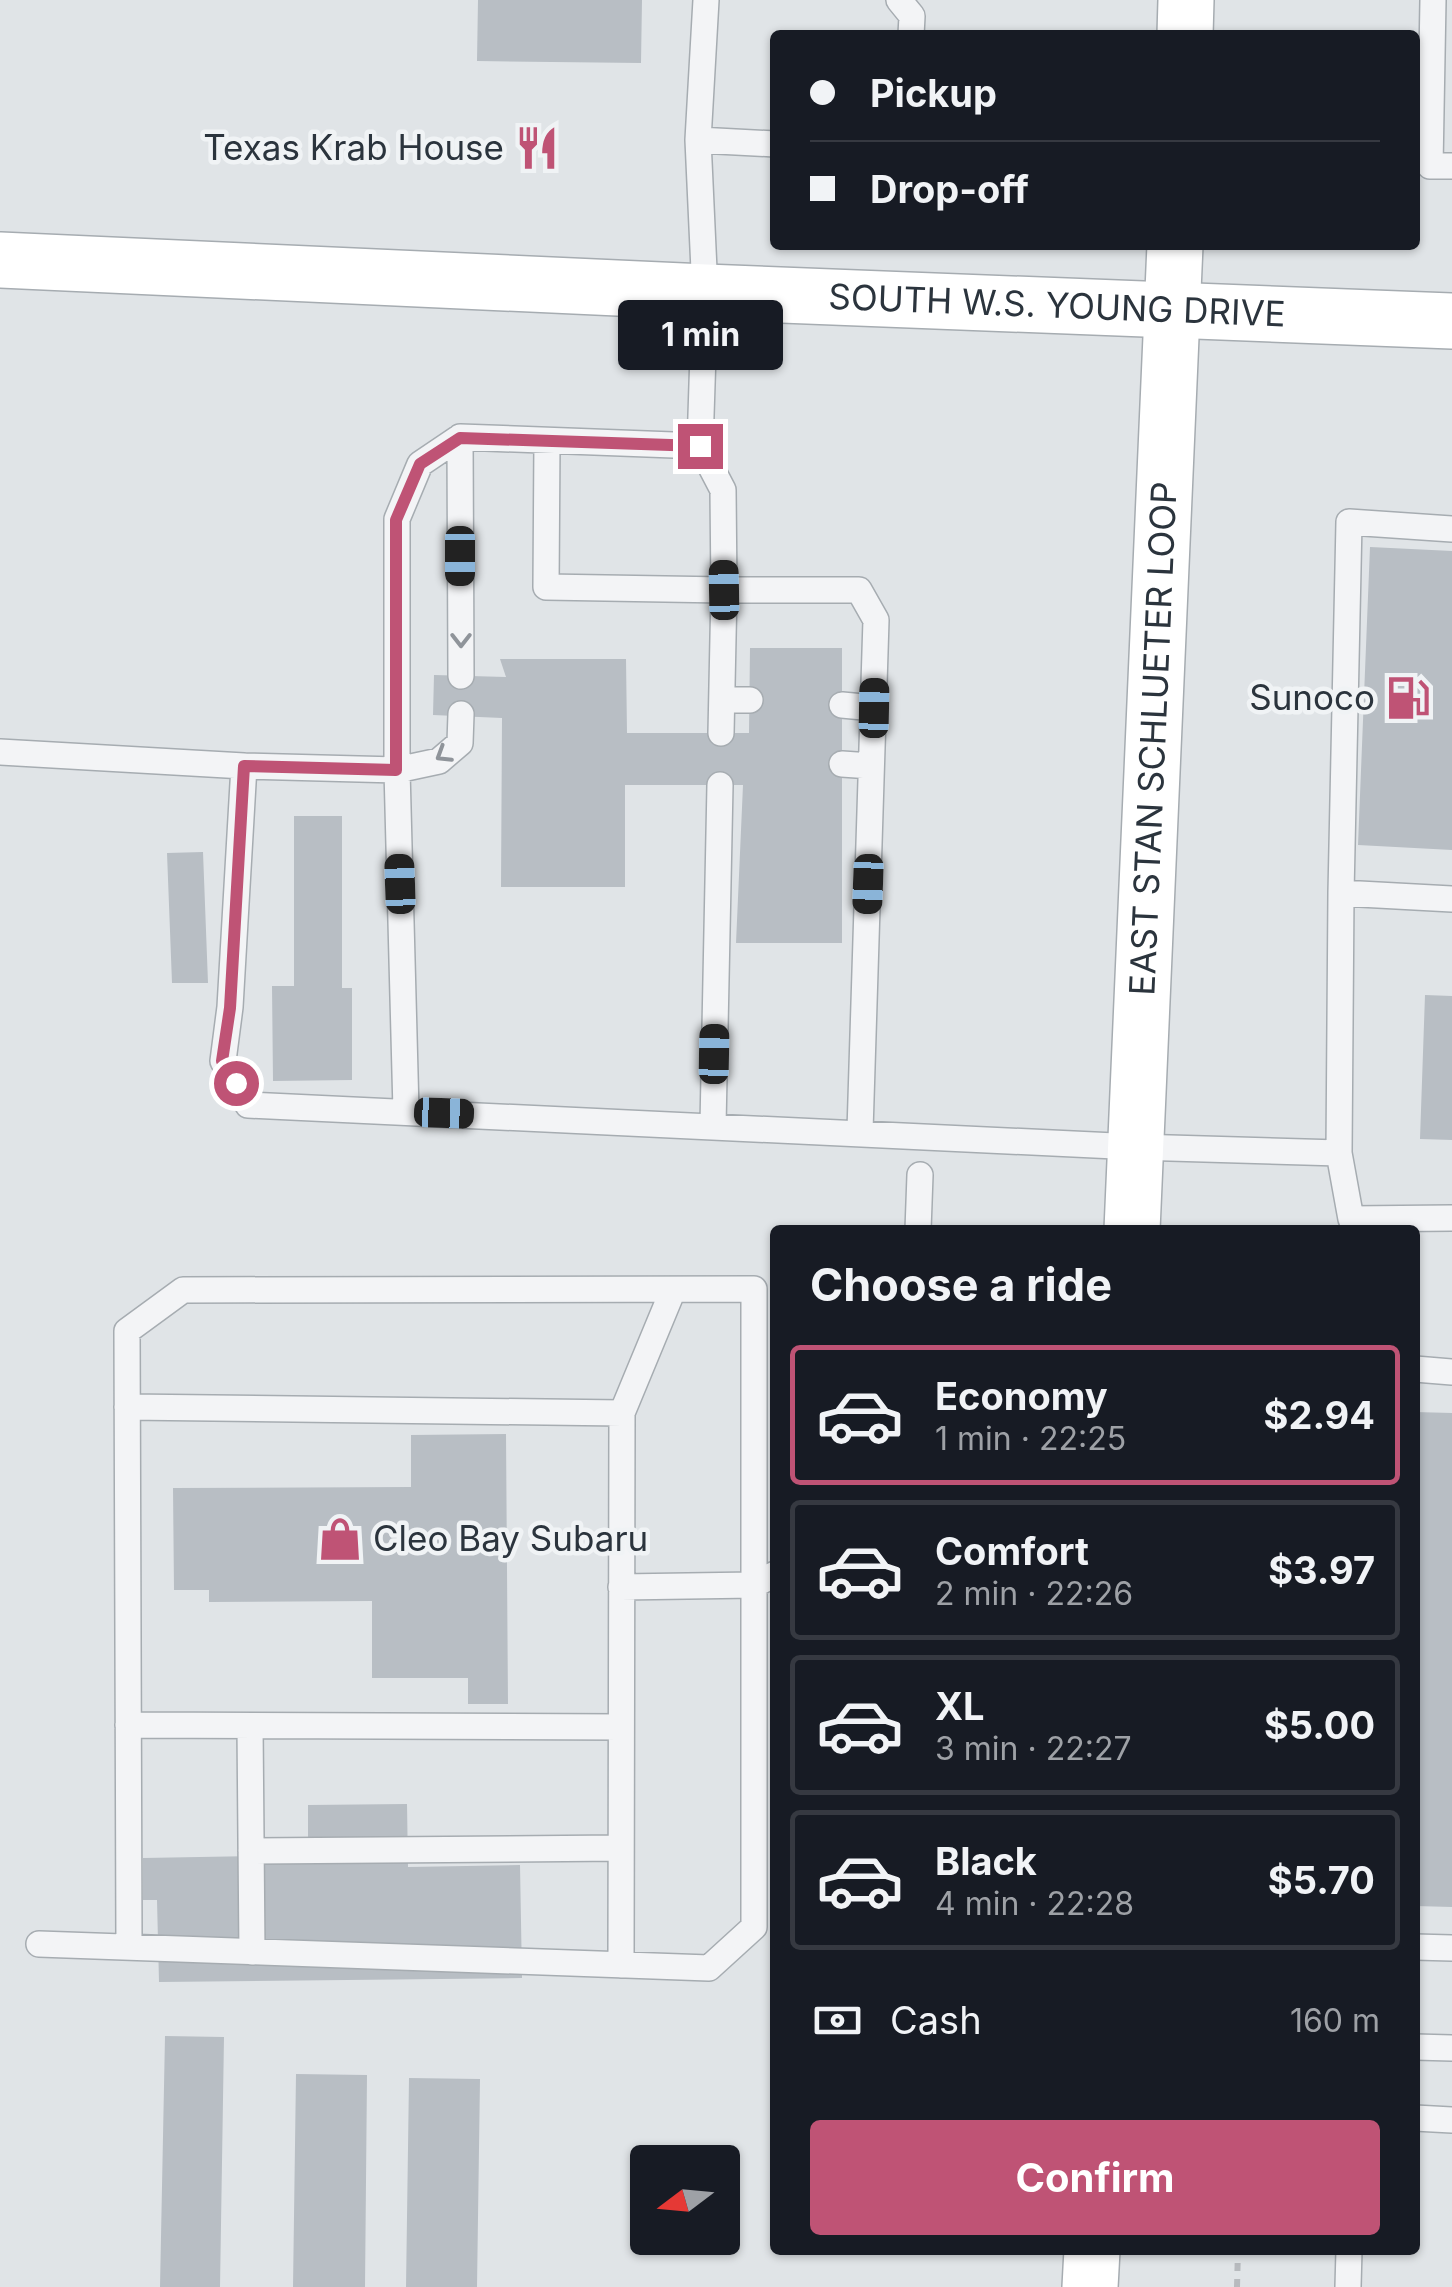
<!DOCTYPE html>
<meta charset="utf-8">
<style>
:root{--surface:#171b24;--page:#20242c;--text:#f1f3f6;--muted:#9ea1a6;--line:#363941;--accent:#bf5375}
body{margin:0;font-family:Inter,sans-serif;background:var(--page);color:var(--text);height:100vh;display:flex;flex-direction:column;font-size:38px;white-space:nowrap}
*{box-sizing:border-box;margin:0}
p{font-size:32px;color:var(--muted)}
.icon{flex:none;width:55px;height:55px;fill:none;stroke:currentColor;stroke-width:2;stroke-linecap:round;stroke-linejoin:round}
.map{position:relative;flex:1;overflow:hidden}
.details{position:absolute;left:770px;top:1225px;width:650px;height:1030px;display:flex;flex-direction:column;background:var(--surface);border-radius:10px;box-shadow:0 2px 8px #0004}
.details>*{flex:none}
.guide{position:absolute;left:770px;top:30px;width:650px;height:220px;border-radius:10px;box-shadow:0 2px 8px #0004;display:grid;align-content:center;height:220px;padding:0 40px;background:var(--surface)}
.needle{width:65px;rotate:254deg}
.controls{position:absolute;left:630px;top:2145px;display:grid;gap:20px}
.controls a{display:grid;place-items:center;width:110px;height:110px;border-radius:10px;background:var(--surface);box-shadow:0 2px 8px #0004;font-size:50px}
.end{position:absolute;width:45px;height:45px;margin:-22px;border:12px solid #bf5375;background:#fff;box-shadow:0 0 0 5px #fff}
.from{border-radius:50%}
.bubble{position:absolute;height:70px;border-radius:10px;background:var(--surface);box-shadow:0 2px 8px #0004;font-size:32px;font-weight:700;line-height:70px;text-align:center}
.car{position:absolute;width:30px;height:60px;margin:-30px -15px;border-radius:12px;box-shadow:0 0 8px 2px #0007;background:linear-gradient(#222 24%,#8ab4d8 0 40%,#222 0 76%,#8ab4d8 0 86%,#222 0)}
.guide b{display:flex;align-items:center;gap:35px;height:95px;font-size:38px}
.guide b+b{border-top:2px solid var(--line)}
.guide i{width:25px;height:25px;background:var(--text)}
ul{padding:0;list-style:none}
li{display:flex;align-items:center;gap:30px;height:140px;margin:0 20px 15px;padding:0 20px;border:5px solid var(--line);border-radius:10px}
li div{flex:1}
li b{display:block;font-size:38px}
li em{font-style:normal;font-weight:700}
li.current{border-color:var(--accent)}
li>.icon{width:90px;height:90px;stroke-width:1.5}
h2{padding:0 40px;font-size:45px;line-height:120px}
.pay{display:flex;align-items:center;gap:25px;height:110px;padding:0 40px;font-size:38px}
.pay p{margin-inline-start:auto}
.primary-button{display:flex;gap:20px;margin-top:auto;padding:20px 40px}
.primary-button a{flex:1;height:115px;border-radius:10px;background:var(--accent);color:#fff;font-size:40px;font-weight:700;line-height:115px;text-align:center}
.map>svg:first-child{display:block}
</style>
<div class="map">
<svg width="1452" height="2287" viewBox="0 0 1452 2287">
<rect width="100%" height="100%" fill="#e0e4e7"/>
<path fill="#b8bec4" d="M478,0h164l-1,63 -164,-2z
M1370,547l82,4v299l-94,-5z
M750,648h92v295h-106l7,-158h-118v102h-124l1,-169 -69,-3 1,-40 72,2 -6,-18h126l1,74h122z
M294,816h48v172h10v92l-79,1 -1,-95h22z
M203,852l5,131h-36l-5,-130z
M1425,995l27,1v144l-32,-1z
M1415,1412l37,1v494l-37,-1z
M506,1434l2,270h-40v-26h-96v-77l-163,1v-12h-35l-1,-102 238,-1v-52z
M407,1804l1,63 112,-2 2,113 -363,4 -2,-82h-14v-42l165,-3v-50z
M165,2036l59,1 -4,250h-60z
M296,2074l71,1 -2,212h-72z
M409,2078l71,1 -3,208h-71z"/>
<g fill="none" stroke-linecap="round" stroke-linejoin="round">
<g stroke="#a6acb1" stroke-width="28">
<path id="lane" d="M899,0l13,16 -1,19
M1433,0l-3,166h22
M698,140l77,4
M460,437l1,239
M547,441l-1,146 178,3 -3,143
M700,446l5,-154 -7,-152 8,-140
M1452,529l-103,-7 -8,371 111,6
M722,700h28
M842,705l32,3
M0,752l244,14 -14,241 -7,54 25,44 888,42 203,6 2,-260
M842,764l29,2
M244,766l153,4v-251l23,-55 40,-27 240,9 23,44 1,100h135l17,30 -16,511
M406,1111l-9,-341 42,-9 21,-18 1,-29
M713,1125l7,-340
M1339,1153l12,66 101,-1
M918,1230l2,-55
M1415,1369l37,3
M127,1407l495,6
M621,1587l133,-2 21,-11
M128,1725l493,2
M250,1726l2,226
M251,1851l370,-3
M39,1944l670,24 45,-41v-638l-571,1 -56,41 2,616
M1415,1947l37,1
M621,1965l1,-552 51,-123
M1415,2047l37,1
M1415,2118l37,2
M1348,2287l1,-37"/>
</g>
<g stroke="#a6acb1" stroke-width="58">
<g id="secondary">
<path d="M1185,35l1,-35"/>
<path id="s1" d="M0,260l705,32 747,29"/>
<path id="s2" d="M1132,1230l43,-985"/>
<path d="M1090,2287l2,-37"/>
</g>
</g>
<path stroke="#b7babe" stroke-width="6" stroke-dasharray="8 8" stroke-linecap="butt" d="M1237,2287l1,-37"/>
<use href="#lane" stroke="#f3f4f6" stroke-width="25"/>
<use href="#secondary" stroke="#fff" stroke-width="55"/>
</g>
<defs><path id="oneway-chevron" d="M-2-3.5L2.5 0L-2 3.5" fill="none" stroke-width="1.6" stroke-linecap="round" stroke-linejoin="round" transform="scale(2.5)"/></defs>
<g stroke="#8f949a">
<use href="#oneway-chevron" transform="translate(461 640) rotate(90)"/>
<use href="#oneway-chevron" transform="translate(443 755) rotate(148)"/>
</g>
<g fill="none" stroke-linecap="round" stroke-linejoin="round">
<path stroke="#bf5375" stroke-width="12" d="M236,1083l-14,-22 8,-53 14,-242 152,4v-250l24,-56 40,-26 240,8"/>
</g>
<defs>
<g id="restaurant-bare" transform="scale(3.45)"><path d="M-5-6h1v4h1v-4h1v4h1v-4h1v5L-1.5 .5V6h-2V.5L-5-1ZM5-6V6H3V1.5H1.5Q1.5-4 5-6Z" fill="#bf5375" stroke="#f0f3f5" stroke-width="2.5" paint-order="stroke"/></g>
<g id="fuel-bare" transform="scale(3.45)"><path d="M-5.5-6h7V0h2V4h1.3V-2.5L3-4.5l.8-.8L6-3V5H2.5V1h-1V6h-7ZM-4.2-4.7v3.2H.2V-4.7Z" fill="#bf5375" stroke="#f0f3f5" stroke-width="2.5" paint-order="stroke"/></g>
<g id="shop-bare" transform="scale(3.45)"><path d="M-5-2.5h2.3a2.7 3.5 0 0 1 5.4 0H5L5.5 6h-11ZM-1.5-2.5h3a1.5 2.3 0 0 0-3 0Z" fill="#bf5375" stroke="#f0f3f5" stroke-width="2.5" paint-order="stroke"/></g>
</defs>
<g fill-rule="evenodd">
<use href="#restaurant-bare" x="537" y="148"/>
<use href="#fuel-bare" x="1408" y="698"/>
<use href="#shop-bare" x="340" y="1539"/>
</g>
<g text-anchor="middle" stroke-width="9" stroke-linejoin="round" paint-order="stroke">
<g font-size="35" fill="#2b343d" stroke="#f0f3f5" text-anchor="end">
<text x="504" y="160">Texas Krab House</text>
<text x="1375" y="710">Sunoco</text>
<text x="373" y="1551" text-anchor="start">Cleo Bay Subaru</text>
</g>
<g font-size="35" fill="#2b343d" stroke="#f0f3f5">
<text dy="12" stroke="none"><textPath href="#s1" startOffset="1058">SOUTH W.S. YOUNG DRIVE</textPath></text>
<text dy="12" stroke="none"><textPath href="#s2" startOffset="492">EAST STAN SCHLUETER LOOP</textPath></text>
</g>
</g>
</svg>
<div class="controls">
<a><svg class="needle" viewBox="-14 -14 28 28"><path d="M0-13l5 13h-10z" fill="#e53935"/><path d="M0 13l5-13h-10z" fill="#9ea1a6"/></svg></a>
</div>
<i class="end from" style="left:236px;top:1083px"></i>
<i class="end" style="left:700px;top:446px"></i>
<div class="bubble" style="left:618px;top:300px;width:165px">1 min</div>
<i class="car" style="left:460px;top:556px;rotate:180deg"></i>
<i class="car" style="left:724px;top:590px;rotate:359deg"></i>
<i class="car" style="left:874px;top:708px;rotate:1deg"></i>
<i class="car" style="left:400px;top:884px;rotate:358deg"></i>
<i class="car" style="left:868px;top:884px;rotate:182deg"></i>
<i class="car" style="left:714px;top:1054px;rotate:1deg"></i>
<i class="car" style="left:444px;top:1113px;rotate:92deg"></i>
<div class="guide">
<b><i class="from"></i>Pickup</b>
<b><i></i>Drop-off</b>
</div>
<section class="details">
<h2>Choose a ride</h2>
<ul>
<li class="current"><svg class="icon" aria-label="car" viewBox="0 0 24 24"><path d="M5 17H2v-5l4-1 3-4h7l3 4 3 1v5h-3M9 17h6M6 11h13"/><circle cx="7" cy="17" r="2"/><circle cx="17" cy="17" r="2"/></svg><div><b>Economy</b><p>1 min · 22:25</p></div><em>$2.94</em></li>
<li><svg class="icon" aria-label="car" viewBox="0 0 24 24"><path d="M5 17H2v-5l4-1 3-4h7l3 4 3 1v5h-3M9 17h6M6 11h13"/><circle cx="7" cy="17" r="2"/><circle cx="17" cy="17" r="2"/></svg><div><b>Comfort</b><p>2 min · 22:26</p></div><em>$3.97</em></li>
<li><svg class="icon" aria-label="car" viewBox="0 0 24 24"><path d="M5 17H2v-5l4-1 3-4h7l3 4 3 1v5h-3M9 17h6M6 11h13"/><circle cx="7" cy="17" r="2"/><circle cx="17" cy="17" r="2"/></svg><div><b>XL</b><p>3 min · 22:27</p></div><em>$5.00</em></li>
<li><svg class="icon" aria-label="car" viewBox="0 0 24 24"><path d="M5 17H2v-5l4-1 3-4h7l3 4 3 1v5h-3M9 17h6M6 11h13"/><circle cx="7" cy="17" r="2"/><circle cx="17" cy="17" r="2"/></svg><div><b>Black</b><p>4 min · 22:28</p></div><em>$5.70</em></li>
</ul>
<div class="pay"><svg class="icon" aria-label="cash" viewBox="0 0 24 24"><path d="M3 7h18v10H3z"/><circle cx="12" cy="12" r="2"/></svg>Cash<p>160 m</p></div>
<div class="primary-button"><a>Confirm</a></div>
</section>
</div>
